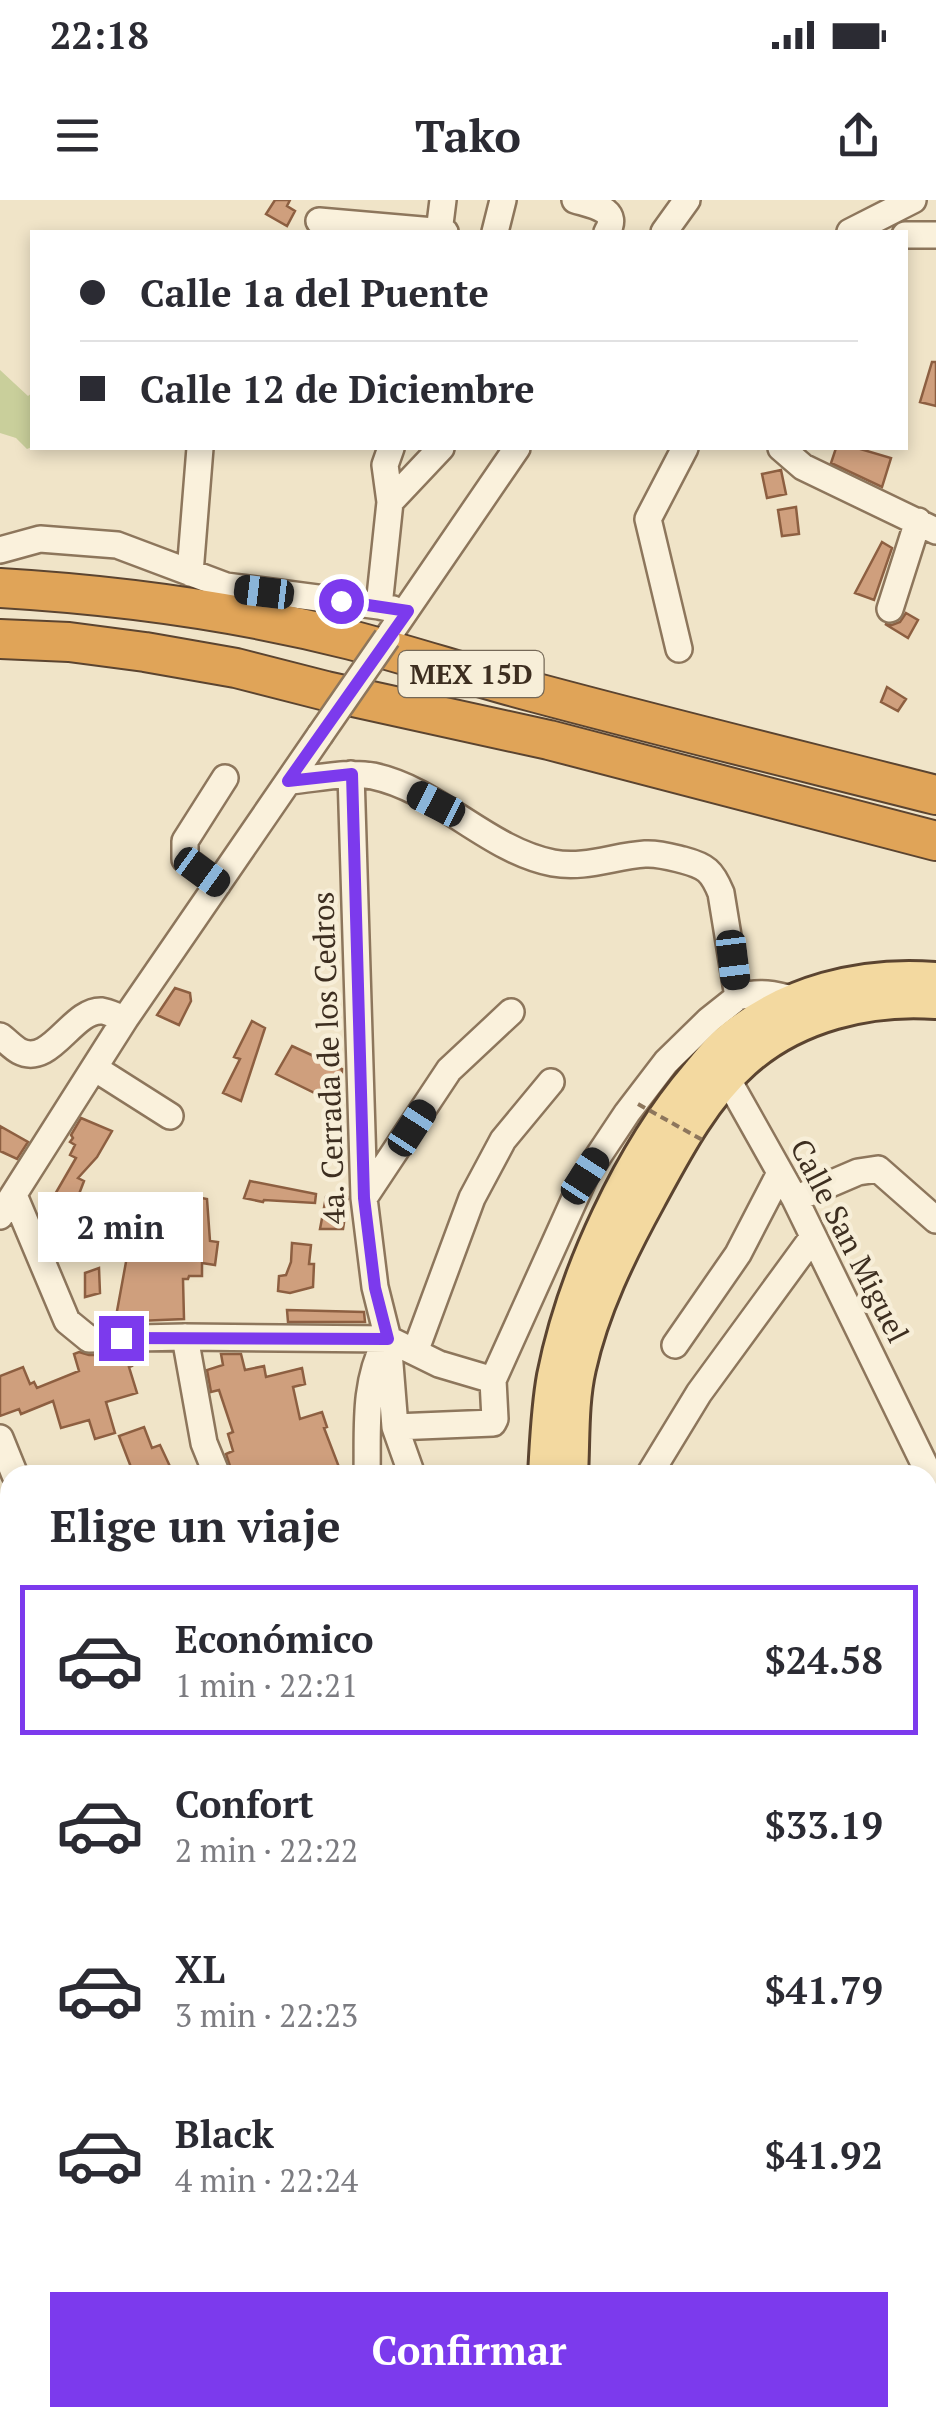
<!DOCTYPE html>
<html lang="es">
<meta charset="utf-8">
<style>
:root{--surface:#fff;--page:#f7f7f7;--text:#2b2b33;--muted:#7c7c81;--line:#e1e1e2;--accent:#7c3aed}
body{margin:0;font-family:"PT Serif",serif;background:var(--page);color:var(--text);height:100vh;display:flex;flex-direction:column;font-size:38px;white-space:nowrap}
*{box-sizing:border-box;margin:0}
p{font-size:32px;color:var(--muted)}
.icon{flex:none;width:55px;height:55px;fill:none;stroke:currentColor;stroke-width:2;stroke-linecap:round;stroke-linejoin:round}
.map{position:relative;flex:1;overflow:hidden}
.sheet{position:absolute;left:0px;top:1265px;width:938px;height:962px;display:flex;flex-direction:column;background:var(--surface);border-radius:30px 30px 0 0;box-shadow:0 5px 15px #0003}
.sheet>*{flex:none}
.banner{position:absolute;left:30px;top:30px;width:878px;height:220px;border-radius:0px;box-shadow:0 5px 15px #0003;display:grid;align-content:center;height:220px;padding:0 50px;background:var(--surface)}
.end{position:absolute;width:45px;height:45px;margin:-22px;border:12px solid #7c3aed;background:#fff;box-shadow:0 0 0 5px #fff}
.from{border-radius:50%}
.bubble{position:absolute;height:70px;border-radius:0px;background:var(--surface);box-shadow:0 5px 15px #0003;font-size:32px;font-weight:700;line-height:70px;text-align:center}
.car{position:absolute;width:30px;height:60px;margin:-30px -15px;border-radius:12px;box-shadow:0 0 8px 2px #0007;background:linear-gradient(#222 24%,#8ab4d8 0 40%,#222 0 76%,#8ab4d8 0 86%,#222 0)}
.banner b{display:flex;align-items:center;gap:35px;height:95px;font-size:38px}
.banner b+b{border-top:2px solid var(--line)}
.banner i{width:25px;height:25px;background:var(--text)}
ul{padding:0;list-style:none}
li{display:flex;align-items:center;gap:30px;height:150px;margin:0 20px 15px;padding:0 30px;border:5px solid transparent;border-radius:0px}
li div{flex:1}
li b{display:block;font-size:38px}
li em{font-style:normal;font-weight:700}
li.current{border-color:var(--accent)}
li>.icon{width:90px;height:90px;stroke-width:1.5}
h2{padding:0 50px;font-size:45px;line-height:120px}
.primary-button{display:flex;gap:20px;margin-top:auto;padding:20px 50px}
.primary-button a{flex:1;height:115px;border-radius:0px;background:var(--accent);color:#fff;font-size:40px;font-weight:700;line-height:115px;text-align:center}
.status{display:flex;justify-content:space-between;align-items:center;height:70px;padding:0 50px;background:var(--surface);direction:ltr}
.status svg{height:28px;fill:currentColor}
header{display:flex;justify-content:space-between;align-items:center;height:130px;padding:0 50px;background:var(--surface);font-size:45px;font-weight:700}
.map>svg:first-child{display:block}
</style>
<div class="status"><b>22:18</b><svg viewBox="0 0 49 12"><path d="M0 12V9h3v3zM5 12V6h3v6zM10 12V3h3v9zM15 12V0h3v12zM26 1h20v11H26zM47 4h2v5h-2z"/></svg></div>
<header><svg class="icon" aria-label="menu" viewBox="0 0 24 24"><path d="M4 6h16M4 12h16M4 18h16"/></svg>Tako<svg class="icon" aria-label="share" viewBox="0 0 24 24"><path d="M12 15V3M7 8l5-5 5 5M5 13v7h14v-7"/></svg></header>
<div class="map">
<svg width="936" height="2226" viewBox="0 0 936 2226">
<rect width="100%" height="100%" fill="#f0e4c8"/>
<path fill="#c9cf9b" d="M0,170l28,26 4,-3v54l-5,2 -11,-11 -16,-5z"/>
<path fill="#cf9f7d" stroke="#8d5f41" stroke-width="2.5" d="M275,0h15l-3,6 8,5 -8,15 -21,-12z
M932,162h4v44l-16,-4z
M836,248h21l34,10 -9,29 -51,-24z
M781,270l5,24 -19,4 -5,-24z
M796,307l3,27 -17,2 -4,-26z
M882,342l10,6 -18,52 -19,-7z
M906,413l12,7 -10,18 -23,-14 7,1 8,-3z
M887,487l19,12 -8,12 -17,-9z
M175,788l15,5 1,8 -12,24 -22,-10z
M252,821l13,7 -24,73 -18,-8 17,-34 -6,-2z
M292,846l50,23 -1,22 -6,12 -59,-29z
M81,918l31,13 -15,26 -19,21 6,3 -8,21 -14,-5 -3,3 -5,-4 22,-38 -6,-3 5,-10 -5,-3 3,-4 -2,-3z
M0,926l28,16 -11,17 -17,-8z
M250,981l66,13 -1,9 -51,-3 -1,2 -19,-4z
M186,995l21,4 3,42 8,1 -3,23 -13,-2v13h-13l-1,3h-5l1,40 -69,3 13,-71 32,1 9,-43 13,4z
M326,997h22l-5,32h-23z
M292,1043l19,2 -2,19h5l-1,23 -23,6 -12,-2 1,-15 7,-1 5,-13z
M99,1068l1,25 -15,4v-24z
M287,1110l77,2 1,10h-77z
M79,1152l10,3h13v3l6,1 1,-4 20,-1 3,12 -3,1 8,26 -31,9 9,31 -20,6 -6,-19 -28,8 -8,-27 -32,13 -2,-5 -19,7v-40l23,-9 7,17 4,-2 3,6 42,-17 -5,-17z
M221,1154h20l4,16 19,-4 2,11 36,-9 3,16 -12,3 7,32 22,-7 5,15 -3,1 18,47h-109l-7,-21 7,-3 -5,-17 5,-2 -14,-42 -8,2 -4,-22 16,-5z
M144,1227l8,21 8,-3 14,30h-40l-15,-39z"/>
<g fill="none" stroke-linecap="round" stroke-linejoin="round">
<g stroke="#8d765c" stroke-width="30">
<path id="minor" d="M575,0c16,5 46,9 32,32
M319,21l126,11
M439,32l4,-32
M495,32l8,-32
M664,32l23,-32
M850,32l63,-32
M905,35h31
M781,248l22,19 133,64
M390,302l-5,-37 6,-17
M0,350l40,-11 77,6 109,41 153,20
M190,373l10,-125
M393,409l-14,-3 11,-104 51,-54
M890,409l28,-88
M387,438l130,-190
M679,449l-31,-130 37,-71
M351,574l13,424 11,89 13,52 7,88 17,48
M289,581c27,-2 57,-10 84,-5 66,14 114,74 180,87 32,6 61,-7 92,-9 13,-1 26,3 38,6 23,6 29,11 38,33l17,104c21,-6 37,-3 57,3
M218,684l-33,-25v-18l40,-63
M0,836c6,4 12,11 19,15 32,17 53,-42 83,-40 7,1 16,6 23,8
M96,869l74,47
M727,878l68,121 141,289
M14,995l53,126 22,18 96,-2 203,2 51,25 54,16
M364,998l85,-128 62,-58
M795,999l63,-27 20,-3 58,51
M0,1016l125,-197 195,-284
M185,1137l19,106 13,32
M675,1145l63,-91 42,-81
M415,1152l57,-154 31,-58 48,-58
M395,1227l98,-4 2,-4 -2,-39 92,-204 42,-63 39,-51 43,-42 29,-23
M0,1238l15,37
M367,1275c1,-44 -4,-91 18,-132
M649,1275l50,-82 114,-156
M0,1648l10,-35
M928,1672l8,16
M0,1780l10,4
M928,1903l8,15
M0,2217l5,9
M399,2218l2,8
M188,2226l4,-5 6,-1 11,6"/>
</g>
<g stroke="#5b4430" stroke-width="38">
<path id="major" d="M545,1275c2,-33 3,-66 9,-99 20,-101 77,-224 144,-302 9,-11 19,-24 31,-34 58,-48 132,-67 207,-61
M571,1275c2,-35 0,-72 8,-107 13,-59 41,-116 70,-169 26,-48 54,-102 95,-138 51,-46 125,-64 192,-59
M805,2218l5,8
M838,2218l5,8"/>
</g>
<g stroke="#5b4430" stroke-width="42">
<path id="highway" d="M0,388c118,7 237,23 351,52 61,16 121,36 182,52 134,36 269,69 403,103
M0,439l69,3 76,10 91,16 90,23 223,49 387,101"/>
</g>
<use href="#minor" stroke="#faf1dc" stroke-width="25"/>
<use href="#major" stroke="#f3d9a0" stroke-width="32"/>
<use href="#highway" stroke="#e0a458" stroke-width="38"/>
<g stroke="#8d765c" stroke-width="30" stroke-linecap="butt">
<path id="minor-bridge" d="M320,535l67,-97"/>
</g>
<path stroke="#8d765c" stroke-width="4" stroke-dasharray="8 5" stroke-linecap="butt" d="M638,904l68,38"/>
<use href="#minor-bridge" stroke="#faf1dc" stroke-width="25"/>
</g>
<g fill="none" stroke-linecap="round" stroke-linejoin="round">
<path stroke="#7c3aed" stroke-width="12" d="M121,1138l267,1 -13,-51 -11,-90 -12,-424 -64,7 120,-170 -67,-10"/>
</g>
<g text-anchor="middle" stroke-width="9" stroke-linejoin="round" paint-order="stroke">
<rect fill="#f7eed8" stroke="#756857" stroke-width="2.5" x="398.5" y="451" width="145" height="46" rx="8"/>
<g font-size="28" font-weight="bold" fill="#3d2e20">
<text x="471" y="484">MEX 15D</text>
</g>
<g font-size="30" fill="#3d2e20" stroke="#f7eed8">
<text transform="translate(329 858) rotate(-92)" y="10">4a. Cerrada de los Cedros</text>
<text transform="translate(849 1041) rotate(63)" y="10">Calle San Miguel</text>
</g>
</g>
</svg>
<i class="end from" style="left:341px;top:401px"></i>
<i class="end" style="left:121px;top:1138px"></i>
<div class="bubble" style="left:38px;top:992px;width:165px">2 min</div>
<i class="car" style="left:264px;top:392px;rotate:277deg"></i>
<i class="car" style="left:436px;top:604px;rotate:297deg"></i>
<i class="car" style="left:202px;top:672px;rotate:126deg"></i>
<i class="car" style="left:733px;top:760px;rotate:173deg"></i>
<i class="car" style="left:412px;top:928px;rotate:33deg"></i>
<i class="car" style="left:585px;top:976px;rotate:33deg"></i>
<div class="banner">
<b><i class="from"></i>Calle 1a del Puente</b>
<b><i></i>Calle 12 de Diciembre</b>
</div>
<section class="sheet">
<h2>Elige un viaje</h2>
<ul>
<li class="current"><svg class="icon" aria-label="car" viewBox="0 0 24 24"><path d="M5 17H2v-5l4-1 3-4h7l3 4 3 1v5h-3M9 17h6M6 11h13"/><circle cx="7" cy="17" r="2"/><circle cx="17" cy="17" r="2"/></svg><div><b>Económico</b><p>1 min · 22:21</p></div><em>$24.58</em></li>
<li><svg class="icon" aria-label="car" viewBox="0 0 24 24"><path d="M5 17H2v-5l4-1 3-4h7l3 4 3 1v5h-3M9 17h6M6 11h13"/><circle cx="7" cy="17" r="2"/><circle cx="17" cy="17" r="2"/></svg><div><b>Confort</b><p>2 min · 22:22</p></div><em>$33.19</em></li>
<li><svg class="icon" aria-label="car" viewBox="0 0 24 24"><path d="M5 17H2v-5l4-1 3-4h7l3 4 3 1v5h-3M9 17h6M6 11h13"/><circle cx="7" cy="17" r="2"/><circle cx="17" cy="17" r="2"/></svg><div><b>XL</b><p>3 min · 22:23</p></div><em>$41.79</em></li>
<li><svg class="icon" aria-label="car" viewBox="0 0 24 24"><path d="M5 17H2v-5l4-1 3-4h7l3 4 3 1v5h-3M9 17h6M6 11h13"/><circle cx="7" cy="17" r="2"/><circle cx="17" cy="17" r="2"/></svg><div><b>Black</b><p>4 min · 22:24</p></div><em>$41.92</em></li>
</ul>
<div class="primary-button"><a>Confirmar</a></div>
</section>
</div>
